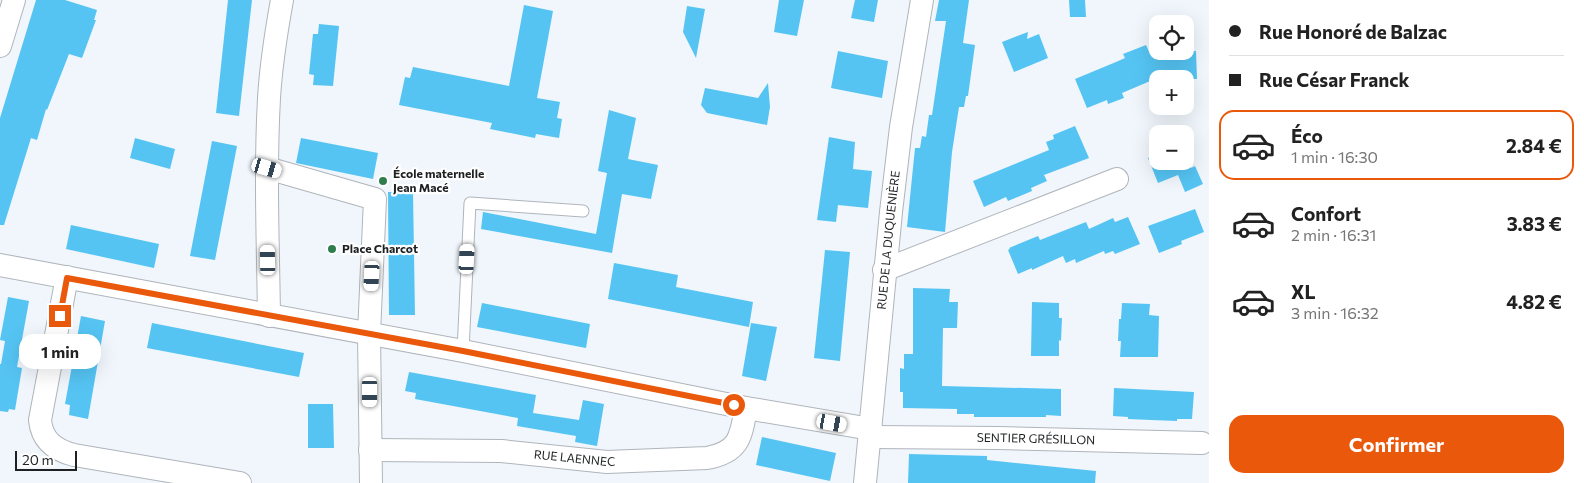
<!DOCTYPE html>
<html lang="fr">
<meta charset="utf-8">
<style>
:root{--surface:#fff;--page:#f6f6f6;--text:#222;--muted:#767676;--line:#e0e0e0;--accent:#ea580c}
body{margin:0;font-family:Commissioner,sans-serif;background:var(--page);color:var(--text);height:100vh;display:flex;flex-direction:column;font-size:19px;white-space:nowrap}
*{box-sizing:border-box;margin:0}
p{font-size:16px;color:var(--muted)}
.icon{flex:none;width:28px;height:28px;fill:none;stroke:currentColor;stroke-width:2;stroke-linecap:round;stroke-linejoin:round}
.map{position:relative;flex:1;overflow:hidden}
.sheet{display:flex;flex-direction:column;background:var(--surface);width:375px}
.sheet>*{flex:none}
.top-card{display:grid;align-content:center;height:110px;padding:0 20px;background:var(--surface)}
.buttons{position:absolute;left:1149px;top:15px;display:grid;gap:10px}
.buttons a{display:grid;place-items:center;width:45px;height:45px;border-radius:10px;background:var(--surface);box-shadow:0 5px 20px #0002;font-size:25px}
.scale{position:absolute;left:15px;bottom:12px;width:62px;box-sizing:border-box;padding-left:5px;border:2px solid #1e2022;border-top:0;font-size:14px;line-height:18px;white-space:nowrap;color:#1e2022;-webkit-text-stroke:4px #fff;paint-order:stroke}
.end{position:absolute;width:22px;height:22px;margin:-11px;border:6px solid #ea580c;background:#fff;box-shadow:0 0 0 2px #fff}
.from{border-radius:50%}
.bubble{position:absolute;height:35px;border-radius:15px;background:var(--surface);box-shadow:0 5px 20px #0002;font-size:16px;font-weight:700;line-height:35px;text-align:center}
.car{position:absolute;width:15px;height:30px;margin:-15px -8px;border-radius:6px;box-shadow:0 0 4px 1px #0007;background:linear-gradient(#fff 24%,#345 0 40%,#fff 0 76%,#345 0 86%,#fff 0)}
.top-card b{display:flex;align-items:center;gap:18px;height:48px;font-size:19px}
.top-card b+b{border-top:1px solid var(--line)}
.top-card i{width:12px;height:12px;background:var(--text)}
ul{padding:0;list-style:none}
li{display:flex;align-items:center;gap:15px;height:70px;margin:0 10px 8px;padding:0 10px;border:2px solid transparent;border-radius:15px}
li div{flex:1}
li b{display:block;font-size:19px}
li em{font-style:normal;font-weight:700}
li.on{border-color:var(--accent)}
li>.icon{width:45px;height:45px;stroke-width:1.5}
.primary-button{display:flex;gap:10px;margin-top:auto;padding:10px 20px}
.primary-button a{flex:1;height:58px;border-radius:15px;background:var(--accent);color:#fff;font-size:20px;font-weight:700;line-height:58px;text-align:center}
main{display:flex;flex:1;min-height:0}
.map>svg:first-child{display:block}
</style>
<main>
<div class="map">
<svg width="1209" height="483" viewBox="0 0 1209 483">
<rect width="100%" height="100%" fill="#f0f6fc"/>
<path fill="#55c4f3" d="M36,0h29l32,10 -3,10h2l-14,38 -13,-4 -22,56 -1,-1 -9,31 -6,-2 -27,87h-4v-107z
M228,0h24l-13,116 -23,-3z
M779,0h25l-7,36 -23,-4z
M855,0h23l-4,22 -23,-4z
M939,0h30l-6,43 12,2 -7,51h-2l-2,11h-5l-7,45 -7,80 -38,-5 8,-79h5l2,-12 4,1 3,-22h3l14,-94h-11z
M1069,0h16l1,17h-16z
M524,5l29,6 -16,87 23,4 -3,16 5,1 -3,19 -23,-4 -1,4 -45,-9 2,-6 -93,-18 6,-28 5,1 3,-11 96,19z
M687,6l18,3 -9,49 -13,-26z
M319,24l20,2 -6,60 -20,-1 1,-10 -5,-1 4,-40h5z
M1028,32l-1,7 12,-5 9,24 -34,14 -12,-30z
M1146,45l4,9h27v-2l19,-1 1,28h-42l-33,14 2,5 -16,6 -1,-4 -20,8 -12,-29 41,-17 9,-4 -2,-4z
M838,51l50,10 -6,37 -51,-10z
M768,83l2,24 -3,18 -60,-12 -6,-8 4,-17 53,10z
M609,110l27,8 -8,41 30,6 -7,34 -29,-5 -10,59 -131,-24 2,-17 113,22 11,-61 -9,-2z
M1075,126l14,32 -45,17 3,6 -16,7 1,3 -24,10 -2,-4 -22,10 -11,-26 76,-31 -3,-8 8,-3 -1,-4z
M829,137l26,5 -2,27 19,2 -4,37 -30,-3 -2,17 -19,-2z
M135,138l40,11 -5,20 -40,-11z
M301,138l77,15 -5,26 -77,-16z
M212,141l25,5 -22,114 -25,-4z
M1185,153l6,15 4,-2 8,18 -18,8 -7,-17 -20,8 -10,-25 10,-4v7h27z
M388,192h25l2,123h-26z
M1195,209l9,23 -23,9 1,3 -23,9 -11,-27z
M1128,217l12,27 -25,10 -2,-3 -8,3 -1,-3 -28,12 -1,-4 -9,4 -3,-7 -31,14v-2l-14,6 -10,-24 2,-1 -1,-1 29,-12 2,4 46,-18 3,7 24,-11 2,4z
M71,225l88,19 -5,24 -88,-19z
M825,250l25,2 -10,109 -26,-3z
M614,263l64,12 -2,12 77,15 -4,25 -141,-28z
M913,288l37,1 -1,13h9l-1,26h-14l-1,58 119,3v27l-15,-1v2h-72v-3h-17v-5l-54,-1v-16h-3v-24l4,1v-15h9z
M8,297l21,4 -12,66 5,1 -7,42 -6,-1 -1,3 -8,-1v-47h1l4,-23 -5,-1z
M1032,302l27,1v15h3l-1,23 -2,-1v16h-28z
M482,303l108,21 -4,24 -109,-21z
M1122,303l28,1 -1,11 10,1 -1,41h-38l1,-16h-3l1,-22h2z
M81,316l24,5 -17,98 -19,-4 1,-10 -5,-1z
M152,323l152,30 -5,24 -152,-29z
M751,323l26,4 -11,54 -24,-5z
M409,372l127,23 -3,18 46,7 4,-20 21,4 -7,42 -22,-4 1,-6 -59,-10 1,-8 -103,-19 1,-6 -11,-2z
M1114,388l80,4 -2,27h-15v2l-26,-1 -23,-1v-2l-15,-1z
M308,404h25l1,44h-26z
M762,437l74,16 -6,28 -74,-16z
M909,454l78,2v4l109,11 -1,12h-187z"/>
<g fill="none" stroke-linecap="round" stroke-linejoin="round">
<g stroke="#afb5bb" stroke-width="13">
<path id="lane" d="M463,351l7,-148 113,8"/>
</g>
<g stroke="#afb5bb" stroke-width="24">
<g id="street">
<path d="M0,46l14,-46"/>
<path d="M267,168l108,31 -6,135 2,149"/>
<path d="M0,265l463,86 283,57 125,21"/>
<path d="M884,270l233,-91"/>
<path d="M67,277l-27,143c2,21 15,30 34,35l166,28"/>
<path d="M269,316c-1,-72 -4,-145 0,-218 2,-33 7,-65 13,-98"/>
<path id="s1" d="M871,437l128,1 203,5"/>
<path id="s2" d="M370,450l131,1 106,11 100,-4c33,-6 34,-22 39,-50"/>
<path id="s3" d="M865,483l26,-271 10,-85 21,-127"/>
</g>
</g>
<use href="#lane" stroke="#fff" stroke-width="11"/>
<use href="#street" stroke="#fff" stroke-width="22"/>
</g>
<g fill="none" stroke-linecap="round" stroke-linejoin="round">
<path stroke="#ea580c" stroke-width="6" d="M60,316l7,-38 396,73 271,54"/>
</g>
<g fill="#2f7d4d" stroke="#fff" stroke-width="2">
<circle cx="383" cy="181" r="5"/>
<circle cx="332" cy="249" r="5"/>
</g>
<g text-anchor="middle" stroke-width="4.5" stroke-linejoin="round" paint-order="stroke">
<g font-size="12" font-weight="bold" fill="#1e2022" stroke="#fff" text-anchor="start">
<text x="393" y="178">École maternelle<tspan x="393" dy="14">Jean Macé</tspan></text>
<text x="342" y="253">Place Charcot</text>
</g>
<g font-size="12" fill="#1e2022" stroke="#fff">
<text dy="4" stroke="none"><textPath href="#s3" startOffset="244">RUE DE LA DUQUENIÈRE</textPath></text>
<text dy="4" stroke="none"><textPath href="#s1" startOffset="165">SENTIER GRÉSILLON</textPath></text>
<text dy="4" stroke="none"><textPath href="#s2" startOffset="205">RUE LAENNEC</textPath></text>
</g>
</g>
</svg>
<div class="buttons">
<a><svg class="icon" aria-label="locate" viewBox="0 0 24 24"><circle cx="12" cy="12" r="6"/><path d="M12 2v4M12 18v4M2 12h4M18 12h4"/></svg></a>
<a>+</a>
<a>−</a>
</div>
<div class="scale">20 m</div>
<i class="end from" style="left:734px;top:405px"></i>
<i class="end" style="left:60px;top:316px"></i>
<div class="bubble" style="left:19px;top:334px;width:82px">1 min</div>
<i class="car" style="left:267px;top:168px;rotate:106deg"></i>
<i class="car" style="left:467px;top:259px;rotate:3deg"></i>
<i class="car" style="left:268px;top:260px;rotate:359deg"></i>
<i class="car" style="left:372px;top:276px;rotate:183deg"></i>
<i class="car" style="left:370px;top:392px;rotate:180deg"></i>
<i class="car" style="left:832px;top:423px;rotate:100deg"></i>
</div>
<section class="sheet">
<div class="top-card">
<b><i class="from"></i>Rue Honoré de Balzac</b>
<b><i></i>Rue César Franck</b>
</div>
<ul>
<li class="on"><svg class="icon" aria-label="car" viewBox="0 0 24 24"><path d="M5 17H2v-5l4-1 3-4h7l3 4 3 1v5h-3M9 17h6M6 11h13"/><circle cx="7" cy="17" r="2"/><circle cx="17" cy="17" r="2"/></svg><div><b>Éco</b><p>1 min · 16:30</p></div><em>2.84 €</em></li>
<li><svg class="icon" aria-label="car" viewBox="0 0 24 24"><path d="M5 17H2v-5l4-1 3-4h7l3 4 3 1v5h-3M9 17h6M6 11h13"/><circle cx="7" cy="17" r="2"/><circle cx="17" cy="17" r="2"/></svg><div><b>Confort</b><p>2 min · 16:31</p></div><em>3.83 €</em></li>
<li><svg class="icon" aria-label="car" viewBox="0 0 24 24"><path d="M5 17H2v-5l4-1 3-4h7l3 4 3 1v5h-3M9 17h6M6 11h13"/><circle cx="7" cy="17" r="2"/><circle cx="17" cy="17" r="2"/></svg><div><b>XL</b><p>3 min · 16:32</p></div><em>4.82 €</em></li>
</ul>
<div class="primary-button"><a>Confirmer</a></div>
</section>
</main>
